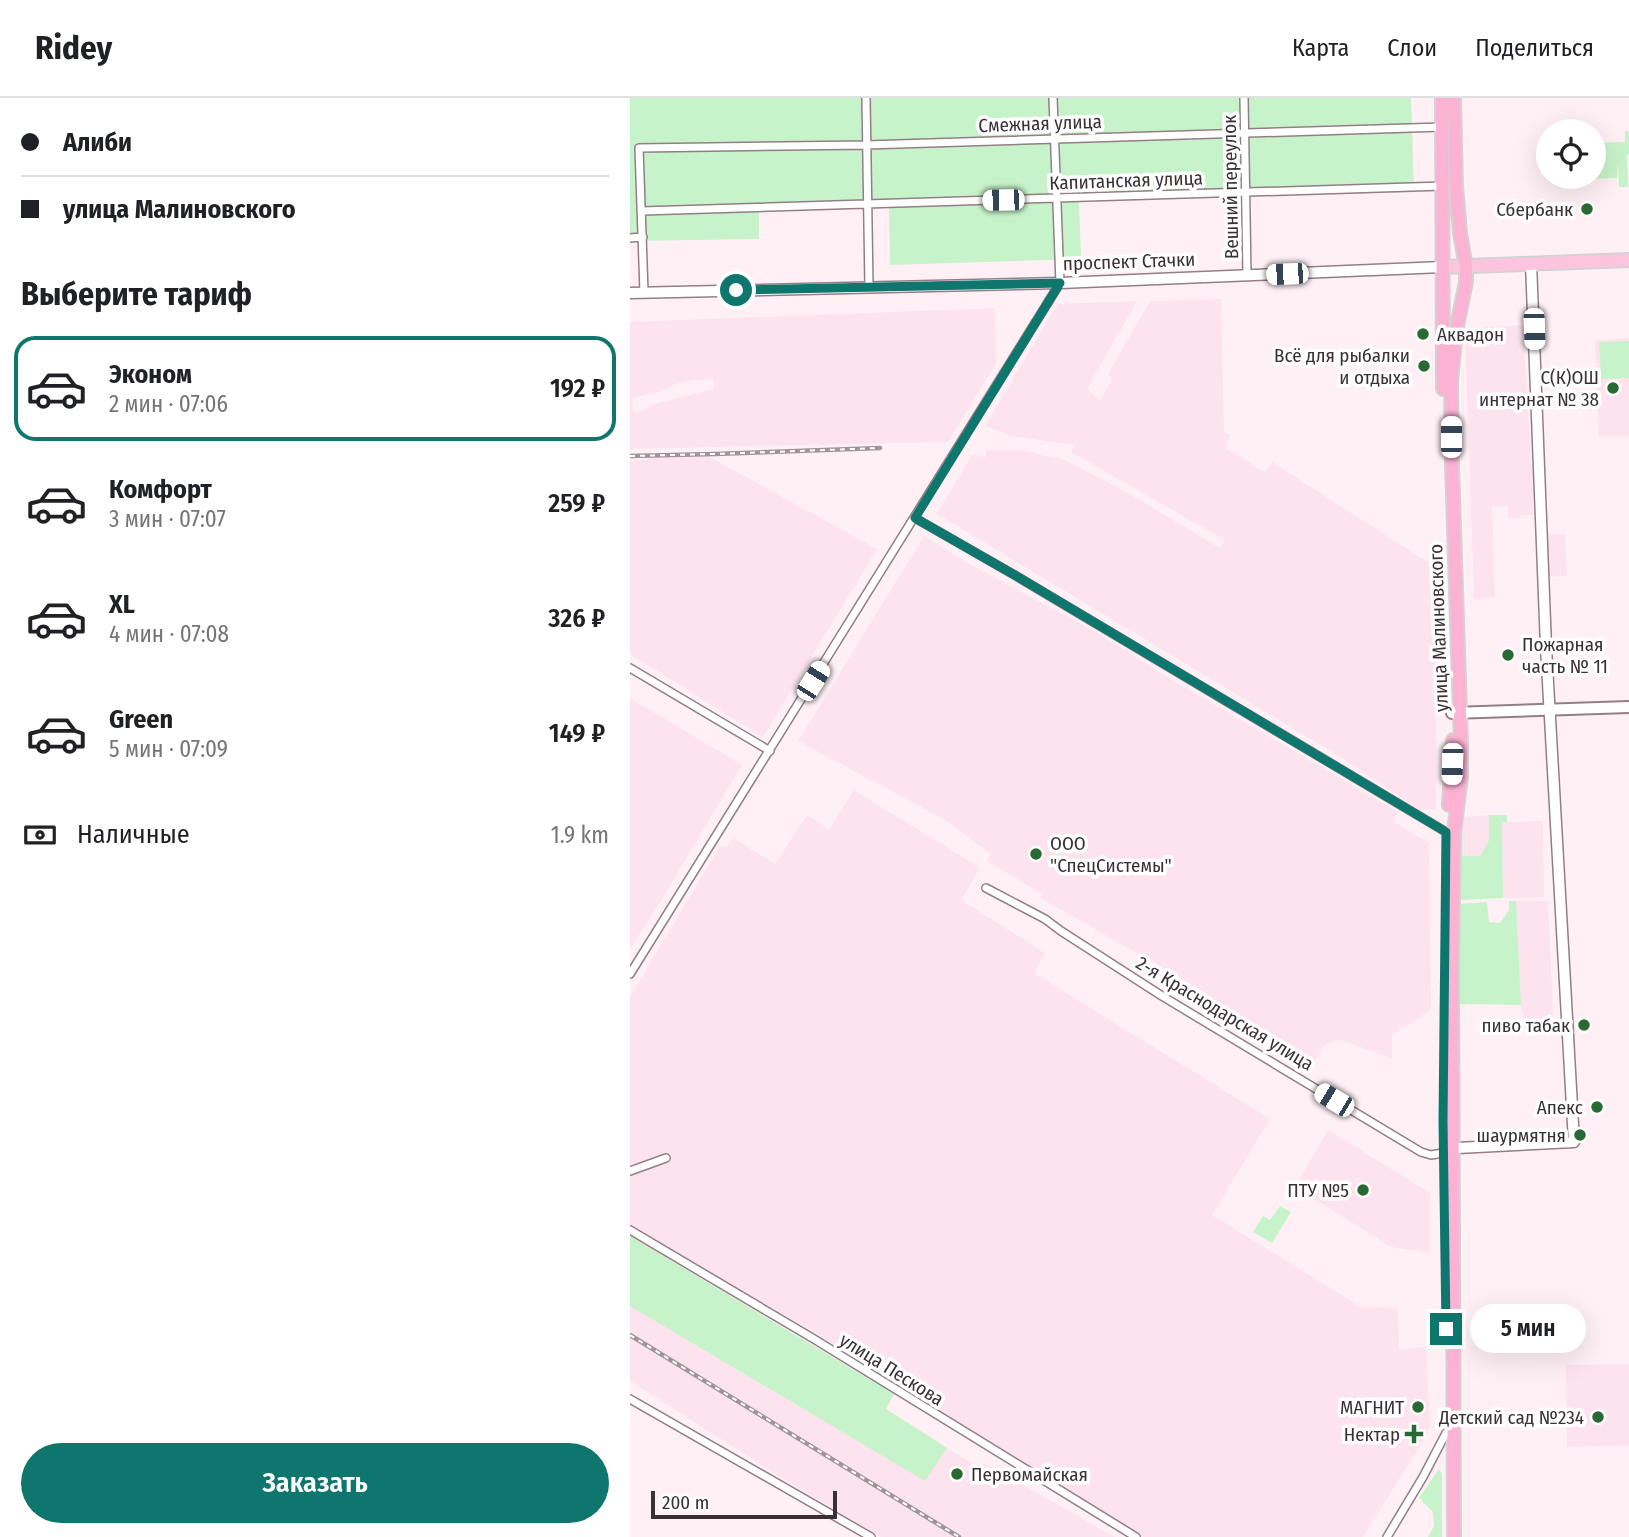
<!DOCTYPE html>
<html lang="ru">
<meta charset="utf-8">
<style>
:root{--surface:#fff;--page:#f6f6f6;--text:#202124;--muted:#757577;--line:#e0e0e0;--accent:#0f766e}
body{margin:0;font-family:"Fira Sans Condensed",sans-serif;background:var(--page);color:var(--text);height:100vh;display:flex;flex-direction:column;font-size:26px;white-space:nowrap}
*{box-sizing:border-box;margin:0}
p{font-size:23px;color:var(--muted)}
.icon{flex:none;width:38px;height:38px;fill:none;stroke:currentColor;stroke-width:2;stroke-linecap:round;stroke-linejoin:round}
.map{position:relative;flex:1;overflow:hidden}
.drawer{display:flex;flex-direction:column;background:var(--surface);width:630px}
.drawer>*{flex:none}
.banner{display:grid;align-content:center;height:154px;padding:0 21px;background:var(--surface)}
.tools{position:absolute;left:906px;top:21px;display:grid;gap:14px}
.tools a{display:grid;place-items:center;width:70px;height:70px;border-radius:50%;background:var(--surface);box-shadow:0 7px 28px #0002;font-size:35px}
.scale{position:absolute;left:21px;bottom:18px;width:186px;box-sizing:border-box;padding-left:7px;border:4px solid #3b3135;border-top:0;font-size:19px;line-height:24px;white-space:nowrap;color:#3b3135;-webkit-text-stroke:5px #fff;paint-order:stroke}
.end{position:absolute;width:32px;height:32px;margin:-16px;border:9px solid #0f766e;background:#fff;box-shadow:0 0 0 4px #fff}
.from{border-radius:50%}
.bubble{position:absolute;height:49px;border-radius:24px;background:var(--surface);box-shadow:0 7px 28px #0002;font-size:23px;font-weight:600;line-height:49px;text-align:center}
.car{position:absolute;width:21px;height:42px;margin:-21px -10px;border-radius:9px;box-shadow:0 0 5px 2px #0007;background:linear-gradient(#fff 24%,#345 0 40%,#fff 0 76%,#345 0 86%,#fff 0)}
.banner b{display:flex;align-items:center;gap:24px;height:66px;font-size:26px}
.banner b+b{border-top:2px solid var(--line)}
.banner i{width:18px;height:18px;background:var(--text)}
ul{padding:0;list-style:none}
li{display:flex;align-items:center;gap:21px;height:105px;margin:0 14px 10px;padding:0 7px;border:4px solid transparent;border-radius:21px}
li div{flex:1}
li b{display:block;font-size:26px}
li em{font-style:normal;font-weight:600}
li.selected{border-color:var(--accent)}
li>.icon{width:63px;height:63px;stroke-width:1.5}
h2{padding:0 21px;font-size:32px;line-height:84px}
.pay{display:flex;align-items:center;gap:18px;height:77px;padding:0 21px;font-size:26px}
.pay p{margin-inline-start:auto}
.button{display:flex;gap:14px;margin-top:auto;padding:14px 21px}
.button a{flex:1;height:80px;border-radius:42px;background:var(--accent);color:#fff;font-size:28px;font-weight:600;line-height:80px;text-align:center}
header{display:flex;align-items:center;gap:42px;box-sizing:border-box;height:98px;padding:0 35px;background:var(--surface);border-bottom:2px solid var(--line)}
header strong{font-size:33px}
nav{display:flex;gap:38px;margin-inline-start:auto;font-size:24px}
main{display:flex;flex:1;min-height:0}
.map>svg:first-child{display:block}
</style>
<header>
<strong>Ridey</strong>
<nav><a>Карта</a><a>Слои</a><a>Поделиться</a></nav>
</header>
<main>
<section class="drawer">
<div class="banner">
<b><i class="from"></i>Алиби</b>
<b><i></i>улица Малиновского</b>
</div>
<h2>Выберите тариф</h2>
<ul>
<li class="selected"><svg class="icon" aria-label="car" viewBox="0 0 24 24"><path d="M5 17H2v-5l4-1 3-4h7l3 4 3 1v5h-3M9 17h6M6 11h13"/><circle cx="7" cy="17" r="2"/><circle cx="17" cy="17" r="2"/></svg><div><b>Эконом</b><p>2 мин · 07:06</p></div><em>192 ₽</em></li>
<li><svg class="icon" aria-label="car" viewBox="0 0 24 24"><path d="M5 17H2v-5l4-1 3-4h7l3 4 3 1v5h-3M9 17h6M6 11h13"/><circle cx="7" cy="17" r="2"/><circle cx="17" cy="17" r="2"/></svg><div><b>Комфорт</b><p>3 мин · 07:07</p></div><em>259 ₽</em></li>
<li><svg class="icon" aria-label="car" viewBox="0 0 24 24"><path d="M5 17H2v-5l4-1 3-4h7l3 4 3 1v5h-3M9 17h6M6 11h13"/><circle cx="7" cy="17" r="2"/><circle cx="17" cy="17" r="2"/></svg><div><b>XL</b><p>4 мин · 07:08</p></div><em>326 ₽</em></li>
<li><svg class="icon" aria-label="car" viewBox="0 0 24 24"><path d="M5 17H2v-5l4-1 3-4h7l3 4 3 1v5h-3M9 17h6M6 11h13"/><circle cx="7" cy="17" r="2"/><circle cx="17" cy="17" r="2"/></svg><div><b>Green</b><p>5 мин · 07:09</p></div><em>149 ₽</em></li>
</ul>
<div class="pay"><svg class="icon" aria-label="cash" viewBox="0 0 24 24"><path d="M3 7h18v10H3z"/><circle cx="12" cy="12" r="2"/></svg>Наличные<p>1.9 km</p></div>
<div class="button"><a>Заказать</a></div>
</section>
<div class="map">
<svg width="999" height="1439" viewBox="0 0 999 1439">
<rect width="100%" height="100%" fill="#fff0f6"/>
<path fill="#fde3ed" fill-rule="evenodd" d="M591,201l3,134 6,2 -5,13 40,24 7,-10 160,103 4,88v156l-16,1 -88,-58 -395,-238 35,-59 14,2v-7h36l40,9 61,31 97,58 5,-8 -154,-88 3,-7 -63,-9 -26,-10 73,-122 79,-3 -50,88 13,11 12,-20 -4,-6 42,-73z
M365,210l1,56 -48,78 -318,7v-127zM64,282l20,-1v10l-56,14 -23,11 -3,-5 1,-11 31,-8 11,-6z
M893,227l8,139 2,3v48h-12l-1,3h-12v-12l-16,1 3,90 -21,3 -9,-272z
M999,240v98l-30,1 -4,-97z
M20,358h58l169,93 -114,188 -133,-83v-193l16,-1z
M917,436h18l2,42 -18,1z
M294,438l49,30 121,65 77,48 227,133 -5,9 36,22 2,166 -16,12 -23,13v25l-50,-19 -10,1 -9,6 -10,17 -139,-90 -134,-76 2,-4 -55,-33 4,-7 -49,-36 -144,-77z
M0,600l112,67 -83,139 -29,45z
M224,692l126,78 -19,32 84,53 -11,20 236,146 -58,96 149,92 37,1 1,41 27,-2 4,79 -7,15 -60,96h-220l-327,-204 -186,-107v-229l90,-151 5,2 8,-10 42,26 32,-49 22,15z
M859,717v25l-9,16h-20l1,-39z
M913,723l1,76 -41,1 -1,-76z
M886,803h32l5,110 -1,17h-29v-17l-2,-1z
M698,1032l102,63v60l-39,-6 -96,-60z
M0,1138l256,173 93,59 5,-5 131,74h-234l-104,-62 -147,-94z
M999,1266v82l-62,1 -1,-82z"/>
<path fill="#c7f3ca" d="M0,0h781l3,94 -335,9 2,58 -191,6 -1,-58 -130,4v28l-129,2z
M995,33h4v23l-2,1 1,32h-9l-1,-24 -1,15 -30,1v-2h7v-34l31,-1z
M999,243v37l-28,1 -2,-37z
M859,717h18v7h-5l1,76 -44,2 1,-44h20l9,-16z
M879,803h7l5,104 -65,-1 2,-100 29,-2 2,20 11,1 9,-13z
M650,1108l11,6 -19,31 -19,-11 10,-16 7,4z
M0,1138l264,158 -8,15 61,39 -22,33 -295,-175z
M809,1371l3,5v63h-14l6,-11 -1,-14 -14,-14z"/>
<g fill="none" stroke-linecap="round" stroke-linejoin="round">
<g stroke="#947e86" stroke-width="10">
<path id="minor" d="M236,0l3,189
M614,0l3,177
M12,113l801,-25
M0,140l13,-1
M14,194l-5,-144 227,-3 576,-18
M285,420l103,59 428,255h8
M0,570l140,83
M356,790l59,31 16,12 101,65 259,156 10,3 12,-2
M0,876l430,-691 -7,-185
M0,1073l36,-13
M0,1132l184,109 322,198
M0,1301l241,138
M757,1439l36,-60 23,-44"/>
</g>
<g stroke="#947e86" stroke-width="13">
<path id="tertiary" d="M0,195l430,-10 383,-16
M813,1055l14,-5 117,-6 -28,-495 -15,-384"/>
</g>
<g stroke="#947e86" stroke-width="14">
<path id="secondary" d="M822,615l177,-6"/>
</g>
<g stroke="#d4d2d3" stroke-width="16">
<path id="primary" d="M813,169l186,-7"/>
</g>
<g stroke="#d4d2d3" stroke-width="16">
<path id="trunk" d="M812,0l1,291
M819,707l4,-65
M824,1439l-2,-576 2,-129 7,-55v-34l-9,-278 -1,-84 5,-50 10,-49v-15l-6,-34 -4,-47 -2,-88"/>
</g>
<use href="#minor" stroke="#fff" stroke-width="7"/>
<use href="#tertiary" stroke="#fff" stroke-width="10"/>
<use href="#secondary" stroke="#fff" stroke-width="10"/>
<use href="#primary" stroke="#fdc5dd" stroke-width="12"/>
<use href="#trunk" stroke="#fcb2d2" stroke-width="12"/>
<g stroke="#a19499" stroke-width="4.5">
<path id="rail" d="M0,358l85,-2 165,-6
M0,1237l329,202"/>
</g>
<use href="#rail" stroke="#fff" stroke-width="2" stroke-dasharray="5" stroke-linecap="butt"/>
</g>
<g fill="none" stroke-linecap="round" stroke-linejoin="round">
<path stroke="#0f766e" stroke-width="9" d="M106,192l324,-7 -145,235 103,59 428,255 -3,289 3,208"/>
</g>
<g fill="#296a34" stroke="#fff" stroke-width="2.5">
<circle cx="957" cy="111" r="7"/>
<circle cx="793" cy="236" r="7"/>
<circle cx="794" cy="268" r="7"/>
<circle cx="983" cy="290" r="7"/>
<circle cx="878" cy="557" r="7"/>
<circle cx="406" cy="756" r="7"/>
<circle cx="954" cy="927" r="7"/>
<circle cx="967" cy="1009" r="7"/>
<circle cx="950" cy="1037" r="7"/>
<circle cx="733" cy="1092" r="7"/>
<circle cx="788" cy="1309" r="7"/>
<circle cx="968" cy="1319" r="7"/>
<path d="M780.5 1325.5h7v7h7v7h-7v7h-7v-7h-7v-7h7z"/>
<circle cx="327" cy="1376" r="7"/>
</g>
<g text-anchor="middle" stroke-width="7" stroke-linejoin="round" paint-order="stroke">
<g font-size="19" fill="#3b3135" stroke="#fff">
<text transform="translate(410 25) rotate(-2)" y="7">Смежная улица</text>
<text transform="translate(496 82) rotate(-2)" y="7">Капитанская улица</text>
<text transform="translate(600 89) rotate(-91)" y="7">Вешний переулок</text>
<text transform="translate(499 163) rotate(-2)" y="7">проспект Стачки</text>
<text transform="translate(808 530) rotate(-92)" y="7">улица Малиновского</text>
<text transform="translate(595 915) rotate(31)" y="7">2-я Краснодарская улица</text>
<text transform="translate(262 1271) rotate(32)" y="7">улица Пескова</text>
</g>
<g font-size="19" fill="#3b3135" stroke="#fff" text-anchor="end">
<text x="943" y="118">Сбербанк</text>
<text x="807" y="243" text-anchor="start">Аквадон</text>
<text x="780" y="264">Всё для рыбалки<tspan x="780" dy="22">и отдыха</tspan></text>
<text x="969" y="286">С(К)ОШ<tspan x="969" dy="22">интернат № 38</tspan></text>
<text x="892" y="553" text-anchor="start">Пожарная<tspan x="892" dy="22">часть № 11</tspan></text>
<text x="420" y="752" text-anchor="start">ООО<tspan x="420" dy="22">"СпецСистемы"</tspan></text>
<text x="940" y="934">пиво табак</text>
<text x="953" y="1016">Апекс</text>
<text x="936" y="1044">шаурмятня</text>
<text x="719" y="1099">ПТУ №5</text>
<text x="774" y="1316">МАГНИТ</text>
<text x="954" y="1326">Детский сад №234</text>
<text x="770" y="1343">Нектар</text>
<text x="341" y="1383" text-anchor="start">Первомайская</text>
</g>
</g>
</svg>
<div class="tools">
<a><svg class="icon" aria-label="locate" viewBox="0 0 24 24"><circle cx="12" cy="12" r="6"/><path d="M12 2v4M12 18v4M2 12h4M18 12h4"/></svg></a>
</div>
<div class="scale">200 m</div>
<i class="end from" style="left:106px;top:192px"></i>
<i class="end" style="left:816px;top:1231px"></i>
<div class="bubble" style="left:840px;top:1206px;width:116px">5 мин</div>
<i class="car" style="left:373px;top:102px;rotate:269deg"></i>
<i class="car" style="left:657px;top:176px;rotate:268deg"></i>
<i class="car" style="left:904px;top:231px;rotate:178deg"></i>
<i class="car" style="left:821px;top:339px;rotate:0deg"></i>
<i class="car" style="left:183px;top:583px;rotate:32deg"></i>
<i class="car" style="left:822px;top:666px;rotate:182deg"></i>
<i class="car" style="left:704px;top:1002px;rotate:301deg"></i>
</div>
</main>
